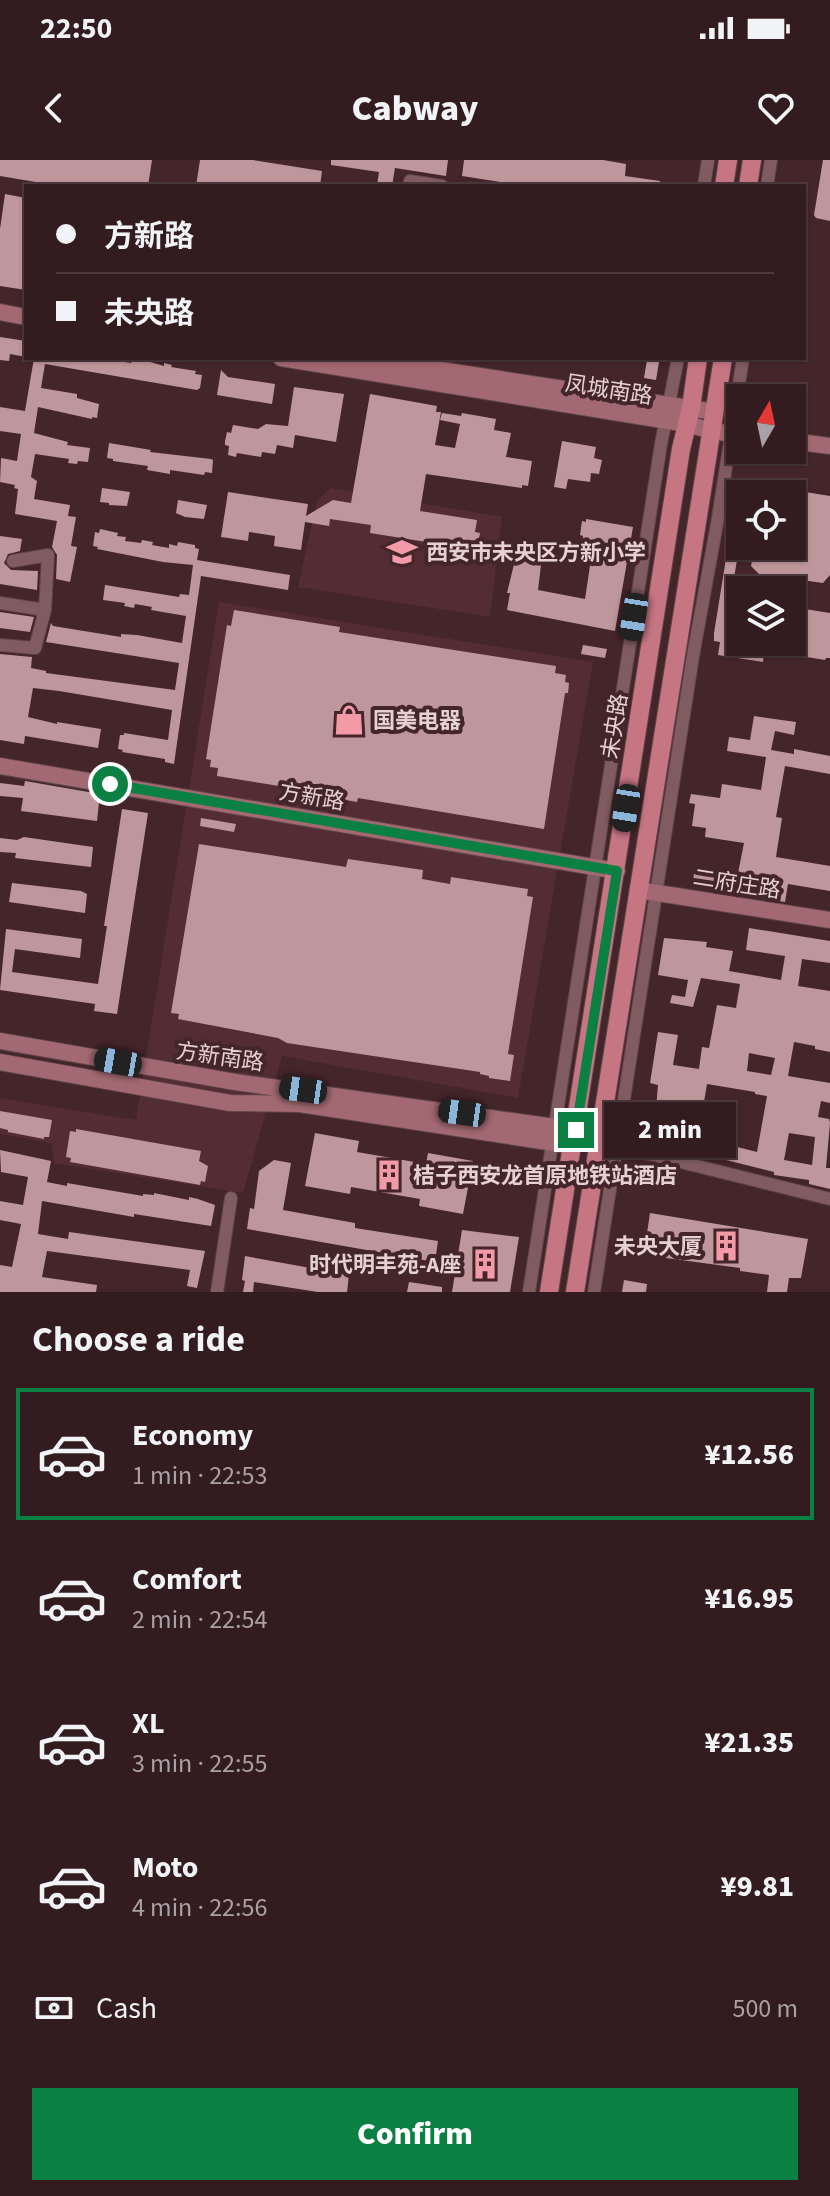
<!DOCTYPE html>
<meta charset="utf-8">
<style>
:root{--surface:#331c20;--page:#3b2529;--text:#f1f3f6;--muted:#a9a1a5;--line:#4e3a3e;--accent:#0b8043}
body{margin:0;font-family:"Source Sans 3","Noto Sans SC",sans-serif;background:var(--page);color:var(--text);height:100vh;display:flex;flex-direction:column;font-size:30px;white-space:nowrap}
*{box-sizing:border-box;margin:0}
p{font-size:26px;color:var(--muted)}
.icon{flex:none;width:44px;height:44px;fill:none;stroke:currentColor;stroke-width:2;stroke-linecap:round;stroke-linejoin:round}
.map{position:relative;height:1132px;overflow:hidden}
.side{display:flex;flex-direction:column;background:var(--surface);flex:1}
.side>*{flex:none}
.hud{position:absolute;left:24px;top:24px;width:782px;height:176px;border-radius:0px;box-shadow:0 2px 6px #0004,0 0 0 2px var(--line);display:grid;align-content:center;height:176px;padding:0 32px;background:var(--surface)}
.needle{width:52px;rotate:9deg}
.tools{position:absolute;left:726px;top:224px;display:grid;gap:16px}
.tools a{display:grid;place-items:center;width:80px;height:80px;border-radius:0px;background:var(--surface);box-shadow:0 2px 6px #0004,0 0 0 2px var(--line);font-size:40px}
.end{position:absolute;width:36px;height:36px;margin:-18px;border:10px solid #0b8043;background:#fff;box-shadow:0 0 0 4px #fff}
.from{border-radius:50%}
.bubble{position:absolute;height:56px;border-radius:0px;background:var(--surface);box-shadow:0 2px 6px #0004,0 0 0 2px var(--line);font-size:26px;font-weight:800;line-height:56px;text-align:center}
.car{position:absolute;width:24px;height:48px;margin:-24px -12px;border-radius:10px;box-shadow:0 0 6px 2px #0007;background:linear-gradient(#222 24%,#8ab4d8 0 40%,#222 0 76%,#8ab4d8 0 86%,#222 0)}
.hud b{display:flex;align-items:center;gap:28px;height:76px;font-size:30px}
.hud b+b{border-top:2px solid var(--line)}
.hud i{width:20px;height:20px;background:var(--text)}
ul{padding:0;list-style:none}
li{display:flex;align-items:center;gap:24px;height:132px;margin:0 16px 12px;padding:0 16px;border:4px solid transparent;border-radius:0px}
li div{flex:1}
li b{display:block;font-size:30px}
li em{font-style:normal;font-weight:800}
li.active{border-color:var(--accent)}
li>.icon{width:72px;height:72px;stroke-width:1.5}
h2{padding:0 32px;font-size:36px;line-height:96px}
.pay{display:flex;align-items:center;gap:20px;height:88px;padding:0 32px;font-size:30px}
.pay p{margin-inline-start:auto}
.cta{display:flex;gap:16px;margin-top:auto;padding:16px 32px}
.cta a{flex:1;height:92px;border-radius:0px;background:var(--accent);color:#fff;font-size:32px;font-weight:800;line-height:92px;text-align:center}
.status{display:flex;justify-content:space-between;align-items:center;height:56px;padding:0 40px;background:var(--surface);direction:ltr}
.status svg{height:22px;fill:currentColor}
header{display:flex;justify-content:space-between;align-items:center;height:104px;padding:0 32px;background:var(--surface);font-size:36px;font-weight:800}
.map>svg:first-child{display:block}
</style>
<div class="status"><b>22:50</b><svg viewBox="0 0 49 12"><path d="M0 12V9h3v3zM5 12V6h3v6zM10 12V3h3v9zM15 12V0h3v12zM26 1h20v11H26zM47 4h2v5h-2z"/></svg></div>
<header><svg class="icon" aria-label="back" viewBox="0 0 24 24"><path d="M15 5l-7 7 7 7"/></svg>Cabway<svg class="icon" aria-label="heart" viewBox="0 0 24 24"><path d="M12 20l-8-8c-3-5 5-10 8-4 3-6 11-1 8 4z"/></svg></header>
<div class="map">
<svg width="830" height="1132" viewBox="0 0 830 1132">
<rect width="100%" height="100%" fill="#44252a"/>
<path fill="#532d33" d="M331,328l171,29 -12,100 -192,-30 19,-86z
M219,442l374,60 -75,436 -236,-42 -39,137 -189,-30 -3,-20 -51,-9v-36l136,22z"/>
<path fill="#be979c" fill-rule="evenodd" d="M0,0h152l-4,26h-89l-59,-10z
M200,0h53l69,11 -2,15h-124z
M331,0h117l-2,16 -51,-8 -3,18 -15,-1 2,-13 -48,-7z
M464,0h139l23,4 -1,12 35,5v5h-134l-64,-10z
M823,0h7v61l-14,-3 -2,-3z
M5,34l21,4v92l-26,-4v-57z
M0,177l26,4v16l-16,-3 -1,7 -9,-1z
M34,198h79l-1,2 19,3 1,-3 7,2 1,-3 24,7v-3l8,2 -1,2 25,4 -1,3 7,1 -2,13 -3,2 -152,-26 -4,24 36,6v4l22,6 -2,14 -5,-1v2l-54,-12 -4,26 34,9 -1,3 23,3 -2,14 -10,-1 -1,3 -9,-1 1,-4 -34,-5 -4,23 6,4 -3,18 36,6 -2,11 8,1 -5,29 6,1 -7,35 -14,-3 1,-24 -5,-8 5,-26 -42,-7 3,-25 -4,-1 1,-3 -15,-3 1,-24 16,3 4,-27 -21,-3v-24l25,4z
M647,200l12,2 -3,18 -12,-2z
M221,210l7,7 47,7 -3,20 -55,-9z
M294,227l50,7 -8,48 -41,-7 -2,13 -16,-3 -2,9 -13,-2 -1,5 -24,-4 -1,4 -8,-2 1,-9 -4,-1v-4l2,-9 4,1 2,-8 25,4 8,-5 22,2z
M370,234l67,12 -1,6h5l-6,33 20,3 5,-24 -20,-4 2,-7 19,3 1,-3 34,6 -2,11 17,3 -5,24 26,4 -4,25 -6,-1v3l-96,-14 -6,37 57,9 -2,12 5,1 -3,17 -107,-17 1,-8 -41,-6 -1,7 -24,-4 -4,28 -27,-4 1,-10 -26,-4 -1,9 -27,-4 7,-45 80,12 -2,12 27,-16 18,3z
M562,281l34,6 -2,11 8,2 -3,14 -8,-1 -1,9 -22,-3 -2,10 -12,-2z
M109,283l42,7 -1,2 61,7 2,1 -1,13 -7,-1 -1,3 -34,-5v4l-23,-4 1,-4 -35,-5v-2l-6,-1z
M102,328l28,4 -3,14 -18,-1v-2l-9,-1z
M799,331l31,5v79l-7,8 -64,-9 -8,-8 4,-20h37v-54l7,2z
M178,340l29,5 -3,14 -19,-2 -9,-4z
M586,359l47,8 -18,104 -108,-21 3,-17h-3l8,-33 20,1 -1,2 7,2 -3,25 47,9 8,-53 -11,-2 1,-8 -3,-1 2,-14 4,1z
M100,369l18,4 -1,3 9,1 -1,4 16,2 1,-3 11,2 -1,3 17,3v-4l8,2 1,-4 17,3v3l4,1 -2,11 93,15 -2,15 -87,-14 -27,188 -9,-2v-3l-43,-7 1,-2 -5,-1 2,-14h4v-2l44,7 4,-30 -113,-19 -26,-3 -5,29 29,7v-2l44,7 -3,19 -73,-12 -1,8 -24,-4v-86l32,3 -1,11 15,3v2l129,17 4,-27 -133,-21 5,-19 2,3 68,11v-3l16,1 45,8 4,-27 -35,-6 1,-3 -17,-3 -1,4 -10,-2 1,-3 -22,-3 2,-15 74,12 1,-3 9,1 4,-30 -30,-3 -66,-13 1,-2 -5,-1 2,-14 4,1z
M0,376l22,3 -2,12 -12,3 -4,9 7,7 27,1 -1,19 -37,-6z
M729,380l11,2 -14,84 14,2v14h52v-35l38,6v45h-4l-1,2 -61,-10 -1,12 -45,-7 2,-13 -6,-1v-8z
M234,450l106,17 -1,5 217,34 -1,7 11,2 -1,7 4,1 -1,10h-3l-21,136 -186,-31 -1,4 -34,-6v-3l-106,-17 1,-8 -8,-1 1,-7 -5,-1 21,-134 4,1z
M0,452l34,5 -4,15 -30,-4z
M583,485l24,4 -2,9 -24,-4z
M754,556l42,6 -2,13 -19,-4 -4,19 23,4v-5l36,7v18l-45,-8 -9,51 6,1 -6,39 54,9v25l-42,-7 -3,18 -93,-15 3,-20 43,6 6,-30 -39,-6 1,-9 -14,-2 3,-22 -6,-1 2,-9 29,4 2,-14 39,6 5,-33 -39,-6 2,-14 21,3z
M25,621l75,13 -3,27 -76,-10 2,-13 -23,-2v-13l24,3z
M122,649l26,4 -31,201 -23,-3 1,-7 -95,-14 6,-61 76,10 -2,19 -65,-9 -3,23 86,12 9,-58h-3z
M201,658l35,6 -2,8 -34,-6z
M24,677l69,10 -2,20 -76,-9 1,-5 -16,-1v-14l17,2z
M199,684l147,23 2,-8 75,11 -1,9 28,5 1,-7 77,12 -1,7 6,1 -25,157 6,1 -4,26 -21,-3v-2l-9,-2v-2l-193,-29 -9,-5 -100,-19 1,-5 -8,-1z
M12,723l69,8 6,3 -2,19 -76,-11z
M749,768l81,13v22l-28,-4 -4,27 32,5v61l-15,-3v-3l-21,-4 -6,34 42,7v20l-9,-2 -3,16 11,2 1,4 -4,45h4v21l-21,-5v-4l-35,-5v-3l-88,-22 4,-15 67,17 10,-56 -12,-2v-2l-48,-8 -5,30 22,4 -2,10 -59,-10 1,-8 -8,-1 2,-24 -8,-2 8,-51 20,3 -5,30 26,4 3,-22 7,1 8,-43 19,3 4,-24 -39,-6 -8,29 -23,-4 2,-8 13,2 3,-17 -30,-5 6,-37 43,4 -1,5 27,4 -4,20 52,9 4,-24 -39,-6zM749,893l26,5 -4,17 -24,-4zM789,973l26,4 -3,28 -28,-5z
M0,951l52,9 -3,17h-5v2l-36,-7v-2l-8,-2z
M76,969l125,22 -2,10 9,5 -3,16 -4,-1 -1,4 -130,-23 1,-4 -5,-1 4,-26 6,1z
M315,973l44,8 -2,11 69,12 2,-11 45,8 -10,53 -44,-8 1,-7 -69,-12 -1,7 -45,-8z
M0,990l51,11 -4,21 20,4v-3l76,13v-2l11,1v-2l35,7v-3l9,2 17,6 -4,21 -77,-12v3l-92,-16 -4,33 30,5 1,-7 136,19 -8,37 -10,-2 3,-16 -143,-19 -5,26 55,8 -1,7h-96v-27l12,2 9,-43 -21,-4v-19l23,4 5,-28 -27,-5z
M274,1000l17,3 -8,47 72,13v5l83,13 -3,21 -188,-33 3,-21 4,1 5,-38z
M650,1053l158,26 -7,39h-12l-2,14h-20l2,-17 -29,-4v-3l-89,-12v-2l-7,-1z
M462,1070l57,7 -9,55h-58z
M245,1096l104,19 -2,17h-29l-64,-10 -1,10h-10l2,-11 -3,-1z
M624,1120l23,4 -1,8h-24z
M409,1122l33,5v5h-35z"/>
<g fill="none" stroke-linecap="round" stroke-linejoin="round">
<g stroke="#5e4448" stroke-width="14">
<path id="street" d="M409,26l1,-5 32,5
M704,26l4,-26
M767,26l4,-26
M0,443l45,7 3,-55 -35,6
M0,485l35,3 10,-38
M612,985l218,54
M217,1132l14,-94
M529,1132l132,-848 17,-86
M594,1132l99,-636 25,-138 25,-160"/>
</g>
<g stroke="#5e4448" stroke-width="18">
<path id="secondary" d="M0,152l26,5
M281,198l406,66 25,7 28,4
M363,198l352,54
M792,281l38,5
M0,606l617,105
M638,730l192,30
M0,881l235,41 341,48
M0,902l230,41 70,1 274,42"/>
</g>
<g stroke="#5e4448" stroke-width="20">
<path id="primary" d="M724,26l4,-26
M748,26l4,-26
M549,1132l132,-843 10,-41 7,-50
M575,1132l148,-934"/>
</g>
<use href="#street" stroke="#805c61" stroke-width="12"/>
<use href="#secondary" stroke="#a36972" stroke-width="16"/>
<use href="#primary" stroke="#c67583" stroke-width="18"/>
</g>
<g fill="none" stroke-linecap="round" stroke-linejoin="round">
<path stroke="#0b8043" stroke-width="10" d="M110,624l507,87 -41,259"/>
</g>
<defs>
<g id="school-bare" transform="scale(2.4)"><path d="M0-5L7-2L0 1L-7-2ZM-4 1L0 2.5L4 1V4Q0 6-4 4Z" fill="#f39aa8" stroke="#44252a" stroke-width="2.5" paint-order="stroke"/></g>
<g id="shop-bare" transform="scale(2.4)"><path d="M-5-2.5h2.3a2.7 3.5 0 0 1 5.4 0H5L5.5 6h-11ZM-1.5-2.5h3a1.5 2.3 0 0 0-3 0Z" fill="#f39aa8" stroke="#44252a" stroke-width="2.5" paint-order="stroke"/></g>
<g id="building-bare" transform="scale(2.4)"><path d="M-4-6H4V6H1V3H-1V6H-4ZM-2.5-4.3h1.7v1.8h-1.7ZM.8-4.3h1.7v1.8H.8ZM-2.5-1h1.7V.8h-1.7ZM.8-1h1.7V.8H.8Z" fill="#f39aa8" stroke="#44252a" stroke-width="2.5" paint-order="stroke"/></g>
</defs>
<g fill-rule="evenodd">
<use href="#school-bare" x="402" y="392"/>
<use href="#shop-bare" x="349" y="560"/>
<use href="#building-bare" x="389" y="1015"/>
<use href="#building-bare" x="726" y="1086"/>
<use href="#building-bare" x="485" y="1104"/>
</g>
<g text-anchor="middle" stroke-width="8" stroke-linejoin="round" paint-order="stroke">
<g font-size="22" fill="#e5d0d2" stroke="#44252a">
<text transform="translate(609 229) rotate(9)" y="8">凤城南路</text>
<text transform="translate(614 566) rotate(-81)" y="8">未央路</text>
<text transform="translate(312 636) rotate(10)" y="8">方新路</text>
<text transform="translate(737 723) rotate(9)" y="8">二府庄路</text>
<text transform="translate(220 896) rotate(8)" y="8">方新南路</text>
</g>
<g font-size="22" font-weight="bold" fill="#e5d0d2" stroke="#44252a" text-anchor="start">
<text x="426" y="400">西安市未央区方新小学</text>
<text x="373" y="568">国美电器</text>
<text x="413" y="1023">桔子西安龙首原地铁站酒店</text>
<text x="702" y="1094" text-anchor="end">未央大厦</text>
<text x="461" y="1112" text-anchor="end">时代明丰苑-A座</text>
</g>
</g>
</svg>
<div class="tools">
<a><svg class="needle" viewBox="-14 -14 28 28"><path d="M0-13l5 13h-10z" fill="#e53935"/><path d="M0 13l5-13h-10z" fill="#a9a1a5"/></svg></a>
<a><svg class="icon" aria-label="locate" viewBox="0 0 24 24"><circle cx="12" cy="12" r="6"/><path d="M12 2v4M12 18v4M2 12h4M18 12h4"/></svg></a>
<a><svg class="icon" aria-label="layers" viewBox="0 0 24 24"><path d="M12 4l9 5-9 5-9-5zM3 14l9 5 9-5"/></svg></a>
</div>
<i class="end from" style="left:110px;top:624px"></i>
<i class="end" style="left:576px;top:970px"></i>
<div class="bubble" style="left:604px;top:942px;width:132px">2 min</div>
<i class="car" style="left:634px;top:457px;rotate:189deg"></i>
<i class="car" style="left:626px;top:648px;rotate:189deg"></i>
<i class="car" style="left:118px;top:902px;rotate:280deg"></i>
<i class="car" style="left:303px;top:930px;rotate:278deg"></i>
<i class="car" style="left:462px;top:953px;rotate:278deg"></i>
<div class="hud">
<b><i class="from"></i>方新路</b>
<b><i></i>未央路</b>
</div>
</div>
<section class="side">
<h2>Choose a ride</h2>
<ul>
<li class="active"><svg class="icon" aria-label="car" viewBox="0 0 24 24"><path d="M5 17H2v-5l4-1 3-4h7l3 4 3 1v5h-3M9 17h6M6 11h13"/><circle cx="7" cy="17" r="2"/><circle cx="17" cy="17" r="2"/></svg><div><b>Economy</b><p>1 min · 22:53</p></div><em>¥12.56</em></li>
<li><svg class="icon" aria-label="car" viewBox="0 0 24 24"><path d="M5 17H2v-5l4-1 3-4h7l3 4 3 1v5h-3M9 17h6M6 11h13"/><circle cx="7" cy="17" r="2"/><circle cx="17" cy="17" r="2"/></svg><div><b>Comfort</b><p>2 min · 22:54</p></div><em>¥16.95</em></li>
<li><svg class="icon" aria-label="car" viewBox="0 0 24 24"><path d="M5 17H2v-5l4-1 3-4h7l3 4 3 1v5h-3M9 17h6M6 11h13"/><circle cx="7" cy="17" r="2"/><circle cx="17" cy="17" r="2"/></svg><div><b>XL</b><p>3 min · 22:55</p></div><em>¥21.35</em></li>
<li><svg class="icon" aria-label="car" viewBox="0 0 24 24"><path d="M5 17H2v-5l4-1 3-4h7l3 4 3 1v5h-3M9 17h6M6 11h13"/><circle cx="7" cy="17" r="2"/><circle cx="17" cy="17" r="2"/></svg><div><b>Moto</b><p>4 min · 22:56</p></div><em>¥9.81</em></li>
</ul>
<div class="pay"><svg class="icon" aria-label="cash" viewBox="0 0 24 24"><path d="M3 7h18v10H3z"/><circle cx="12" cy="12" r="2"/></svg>Cash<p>500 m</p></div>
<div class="cta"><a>Confirm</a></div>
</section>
